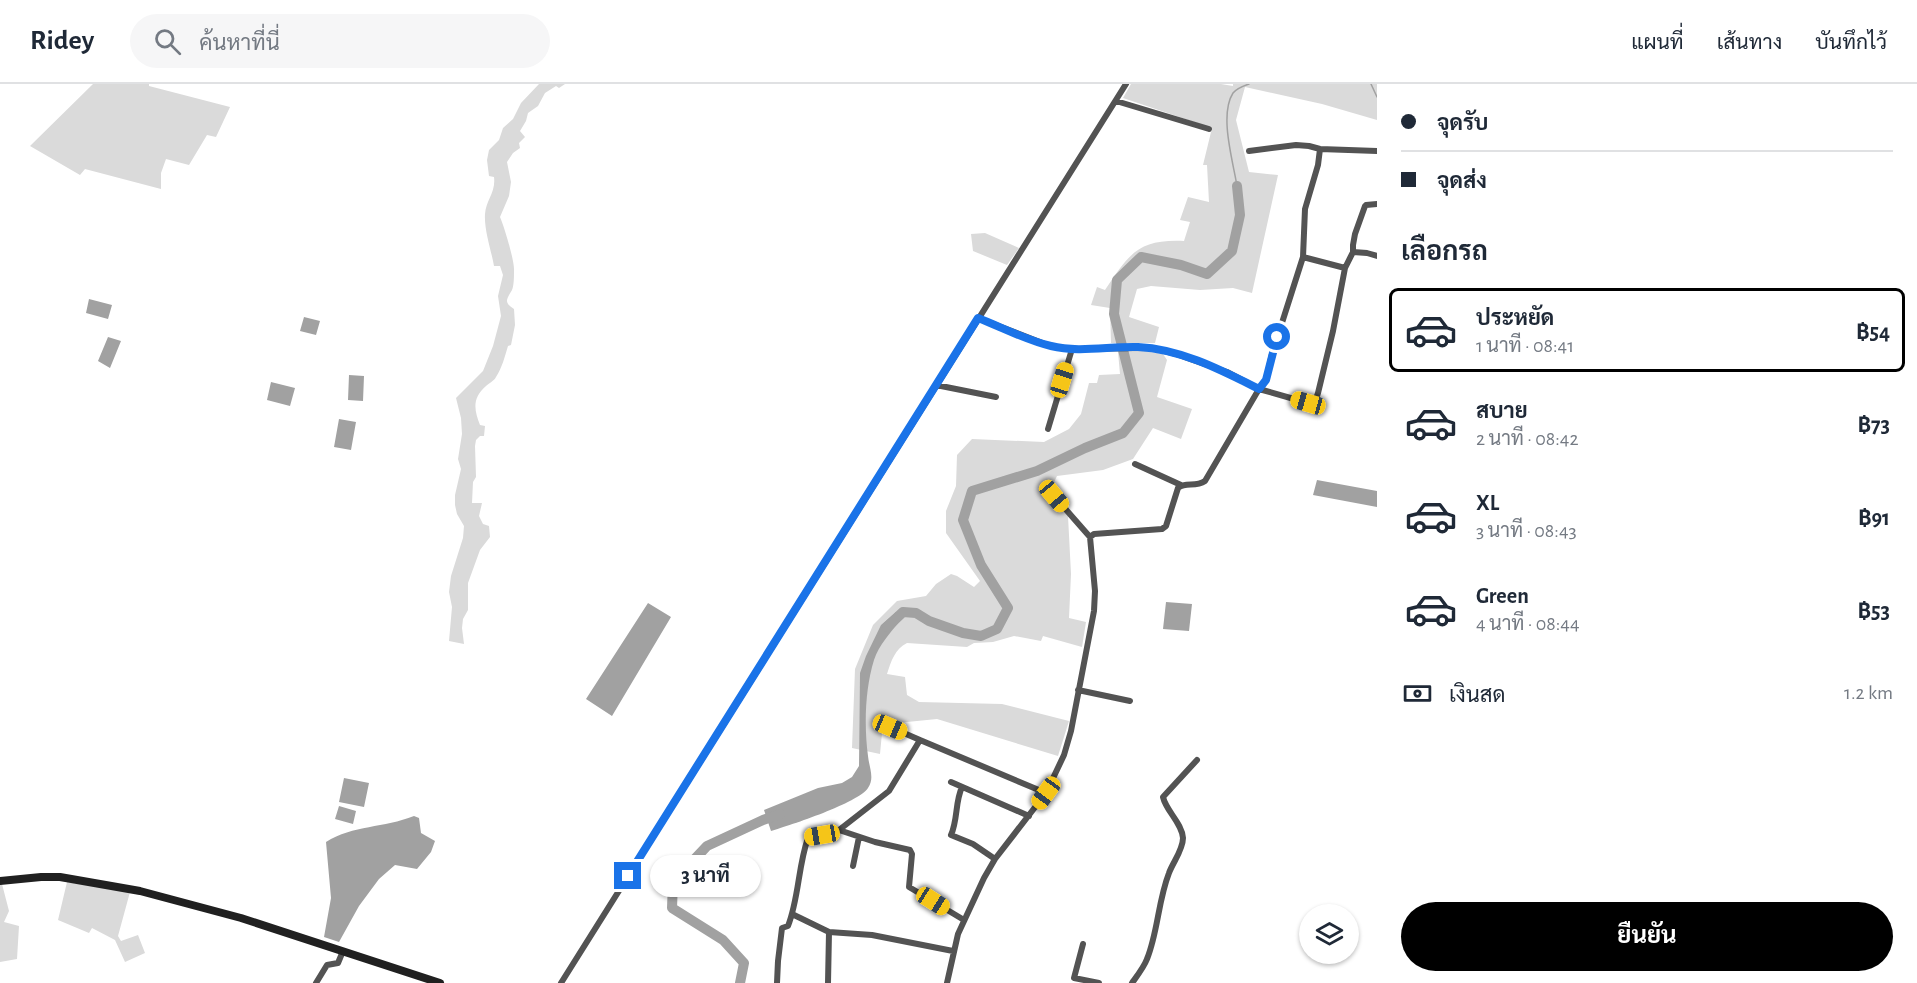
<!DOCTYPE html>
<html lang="th">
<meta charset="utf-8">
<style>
:root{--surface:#fff;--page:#f6f6f7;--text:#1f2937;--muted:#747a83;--line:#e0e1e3;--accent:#000}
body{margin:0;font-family:"Alegreya Sans",Sarabun,sans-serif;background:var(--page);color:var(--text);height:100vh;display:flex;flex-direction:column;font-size:22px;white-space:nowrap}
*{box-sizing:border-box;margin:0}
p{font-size:20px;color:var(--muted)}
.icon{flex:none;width:33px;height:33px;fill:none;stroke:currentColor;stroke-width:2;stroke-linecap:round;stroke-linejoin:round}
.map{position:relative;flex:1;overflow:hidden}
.drawer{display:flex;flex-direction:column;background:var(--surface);width:540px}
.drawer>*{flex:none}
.banner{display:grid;align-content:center;height:132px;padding:0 24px;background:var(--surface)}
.controls{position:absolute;left:1299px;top:820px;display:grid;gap:12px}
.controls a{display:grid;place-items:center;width:60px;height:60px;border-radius:50%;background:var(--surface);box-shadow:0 2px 4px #0004;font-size:30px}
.end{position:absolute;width:27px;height:27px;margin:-14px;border:8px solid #1a73e8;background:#fff;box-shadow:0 0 0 3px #fff}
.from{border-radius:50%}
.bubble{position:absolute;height:42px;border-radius:21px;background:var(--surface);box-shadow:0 2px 4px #0004;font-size:20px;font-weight:700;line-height:42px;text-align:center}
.car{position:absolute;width:18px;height:36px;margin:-18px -9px;border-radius:8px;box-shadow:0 0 4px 2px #0007;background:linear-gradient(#f5c518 24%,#345 0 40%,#f5c518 0 76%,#345 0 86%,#f5c518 0)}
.banner b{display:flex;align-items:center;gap:21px;height:57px;font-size:22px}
.banner b+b{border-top:2px solid var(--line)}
.banner i{width:15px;height:15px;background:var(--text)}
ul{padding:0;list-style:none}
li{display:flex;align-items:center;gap:18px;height:84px;margin:0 12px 9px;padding:0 12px;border:3px solid transparent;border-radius:9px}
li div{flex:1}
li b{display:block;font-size:22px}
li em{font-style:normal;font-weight:700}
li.selected{border-color:var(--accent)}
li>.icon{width:54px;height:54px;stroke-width:1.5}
h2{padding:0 24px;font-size:27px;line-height:72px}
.pay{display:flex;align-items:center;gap:15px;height:66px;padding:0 24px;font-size:22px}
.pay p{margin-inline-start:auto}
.cta{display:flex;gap:12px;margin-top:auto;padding:12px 24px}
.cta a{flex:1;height:69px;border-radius:36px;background:var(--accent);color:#fff;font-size:24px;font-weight:700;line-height:69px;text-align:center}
header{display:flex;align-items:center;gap:36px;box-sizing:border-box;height:84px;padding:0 30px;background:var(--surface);border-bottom:2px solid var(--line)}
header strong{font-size:28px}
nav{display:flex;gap:33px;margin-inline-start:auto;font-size:21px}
.search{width:420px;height:54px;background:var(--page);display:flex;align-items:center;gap:15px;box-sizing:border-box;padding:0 21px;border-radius:33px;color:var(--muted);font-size:22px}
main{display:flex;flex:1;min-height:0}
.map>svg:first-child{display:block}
</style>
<header>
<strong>Ridey</strong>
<div class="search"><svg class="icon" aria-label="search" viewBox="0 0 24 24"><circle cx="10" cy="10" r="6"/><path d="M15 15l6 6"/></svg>ค้นหาที่นี่</div>
<nav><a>แผนที่</a><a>เส้นทาง</a><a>บันทึกไว้</a></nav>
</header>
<main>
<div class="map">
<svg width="1377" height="899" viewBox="0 0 1377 899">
<rect width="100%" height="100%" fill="#fff"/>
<path fill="#dadada" d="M93,0h56v2l81,21 -14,30 -9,-2 -18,30 -23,-6 -5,14v16l-76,-20 -5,6 -50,-29z
M539,0h26l-6,4 -3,-2 -11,7 -7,13 -10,7 -2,8 -6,10 5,6 -6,6 1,5 -7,5 -6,9 4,20 -2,14 -9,21c4,9 15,45 14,54 0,5 0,15 -2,19 -5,9 -9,12 2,19l1,16 -4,20 -3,1c-3,10 -6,22 -12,31 -2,4 -7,6 -10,9 -14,12 -12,24 -6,39l5,1 -1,10h-4l-4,4 -1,6 1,31 -3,5 -1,21h10l-3,13 4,8 6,2 1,11 -10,13 -12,33v27l-5,9 -1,9 2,16 -15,-3 3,-34 -3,-15 2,-16 12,-38 1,-12 -7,-12 -2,-9v-10l6,-26 -3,-10 4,-25 -1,-16 -5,-20 27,-27 10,-25 8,-30 -3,-20 5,-21 -3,-9h-6c-3,-17 -10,-36 -9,-52 1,-14 11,-22 9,-37l-5,-1 -2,-16 2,-10 10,-10 4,-12 10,-9 8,-16z
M1131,0h90l12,2v-2h144v36l-55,-16 -77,-17 -9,33 13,52 29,3 -26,118 -19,-5 -33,2 -49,-4 -14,3 -8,28 30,10 -4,16h-44l-1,-35 -19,-3 6,-18 8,3c24,-36 33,-51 79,-49l6,-19 -10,-2 8,-23 21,5 -2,-37h-4l9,-37 -89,-30z
M985,149l34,15 -12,17 -34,-14 -2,-17z
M1118,268h33l12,2 4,6 -10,37 35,12 -11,30 -28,-11 -20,31 -30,11 -46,6 -8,17 2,7 17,16 3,58 -2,44 17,4 -4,25 -39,-11 -2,5 -27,-5 -21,6 -19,1 -7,4 -60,-4c-12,6 -16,18 -20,31l18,3 2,18 12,7 83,2 67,17 -11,35 -121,-37 -50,5 -5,9 -2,21 -28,-6 3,-79 18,-44 24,-24 29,-5 10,-12 15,-10 6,2 17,11 6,-6 -34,-48v-22l10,-25 1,-31 15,-16 72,3 25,-13 12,-15 8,-31h8l2,-8 21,-1z
M67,798l63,10 -12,44 3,5 17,-6 7,18 -20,9 -10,-22 -23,-12 -3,5 -31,-13z
M0,800h2l7,27 -5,11 15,4 -2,33 -17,3z"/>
<path fill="#a1a1a1" d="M89,215l23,6 -4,14 -22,-6z
M304,233l16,4 -4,14 -16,-4z
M108,253l13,4 -11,27 -12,-7z
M349,291l15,1 -1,25 -15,-1z
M271,298l24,6 -5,18 -23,-6z
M339,335l17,3 -5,28 -17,-3z
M1317,396l60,11v16l-64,-12z
M1166,518l26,2 -3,27 -26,-2z
M648,519l23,14 -59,99 -26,-17z
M896,528l4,9c-10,12 -21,24 -26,39 -9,29 -10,66 -6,96 1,11 7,22 0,32 -10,15 -77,37 -97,43l-7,-21 54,-22 24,-5 10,-6 7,-11 1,-93 6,-17 15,-31z
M344,694l25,5 -5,24 -25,-5z
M339,722l17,5 -3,13 -18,-5z
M414,732l5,2 2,15 14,8 -4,11 -14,17 -22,-4 -16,14 -20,27 -20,36 -15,-5 7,-39 -5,-56c27,-17 58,-14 88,-26z"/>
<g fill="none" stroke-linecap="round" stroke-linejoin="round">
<path stroke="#a1a1a1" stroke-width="1.5" d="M1371,0l6,13
M1237,102c-4,-25 -18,-71 -4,-93 4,-5 10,-7 16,-9"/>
<path stroke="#a1a1a1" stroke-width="10" d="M887,543l16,-15 13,1 13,8 34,12 18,3 16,-7 11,-21 -27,-43 -18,-45 9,-29 65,-20 48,-23 38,-15 16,-20 -25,-99 3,-34 24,-23 40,8 26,9 25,-23 8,-36 -3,-29
M740,899l4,-20 -21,-23 -51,-32 1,-26 34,-36 56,-26 17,-6"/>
<path stroke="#535353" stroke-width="6" d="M1116,17l93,28
M1249,67l47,-6 13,1 11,3 57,2
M1353,168l14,1 10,3
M1303,173l42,11
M978,234l72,28 22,3 81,-1 23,6 51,18 32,17 49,14 8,-4 2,-6 15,-62 12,-63 8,-16v-7l2,-11 10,-28 1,-1 11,-1
M936,301l60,12
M1048,345l24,-80
M1135,380l46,21
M1054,412l36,41
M1078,606l52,11
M890,643l30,13
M951,698l78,34
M962,703c-7,15 -4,32 -11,48l22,9 22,15
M839,746l36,12 35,8 2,4 -3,33 55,33
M853,782l6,-29
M792,830l37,18 43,3 81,16
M1083,860l-9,34 25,5
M316,899l11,-18 11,-2 5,-12
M561,899l565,-899
M777,899l1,-22 4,-33 6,-2c11,-28 10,-60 20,-88l31,-8 50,-39 31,-51 126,53
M828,899l1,-51
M947,899l11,-49 26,-56 11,-19 51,-66 18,-38 7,-24 23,-120 1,-20 -5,-54 4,-3 68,-5 4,-3 12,-38c8,-7 17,0 27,-7l54,-92 7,-9 6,-26 31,-97 2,-48 13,-44 2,-16
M1132,899c5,-7 12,-16 15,-24 11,-27 11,-58 22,-86 4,-11 14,-23 14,-35 -1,-15 -17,-27 -20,-41l34,-37"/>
<path stroke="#202020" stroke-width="8" d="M0,797l41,-4h19l80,14 101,27 199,65"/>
</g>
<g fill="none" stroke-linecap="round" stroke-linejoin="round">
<path stroke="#1a73e8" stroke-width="8" d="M628,792l350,-558c23,9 50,23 73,28 28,7 59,0 87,1 43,2 83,23 121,42l7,-9 11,-43"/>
</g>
</svg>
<div class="controls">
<a><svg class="icon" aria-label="layers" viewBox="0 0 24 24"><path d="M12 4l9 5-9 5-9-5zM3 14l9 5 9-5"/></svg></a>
</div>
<i class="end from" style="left:1277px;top:253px"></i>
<i class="end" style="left:628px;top:792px"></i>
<div class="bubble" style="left:650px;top:771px;width:111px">3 นาที</div>
<i class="car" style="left:1062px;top:296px;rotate:17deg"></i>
<i class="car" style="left:1308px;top:319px;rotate:286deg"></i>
<i class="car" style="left:1054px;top:412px;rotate:140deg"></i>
<i class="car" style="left:890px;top:643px;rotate:113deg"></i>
<i class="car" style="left:1046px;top:709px;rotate:216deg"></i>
<i class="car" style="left:822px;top:751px;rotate:260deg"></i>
<i class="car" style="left:933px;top:817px;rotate:122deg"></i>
</div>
<section class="drawer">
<div class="banner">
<b><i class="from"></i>จุดรับ</b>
<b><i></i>จุดส่ง</b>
</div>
<h2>เลือกรถ</h2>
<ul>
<li class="selected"><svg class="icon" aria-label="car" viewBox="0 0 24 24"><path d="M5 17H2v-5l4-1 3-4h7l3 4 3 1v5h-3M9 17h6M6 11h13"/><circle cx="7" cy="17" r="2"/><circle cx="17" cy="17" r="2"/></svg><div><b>ประหยัด</b><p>1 นาที · 08:41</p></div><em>฿54</em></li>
<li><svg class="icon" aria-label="car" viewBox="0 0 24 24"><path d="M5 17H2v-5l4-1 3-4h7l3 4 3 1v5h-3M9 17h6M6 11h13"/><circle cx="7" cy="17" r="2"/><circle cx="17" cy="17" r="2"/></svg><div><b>สบาย</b><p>2 นาที · 08:42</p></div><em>฿73</em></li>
<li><svg class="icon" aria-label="car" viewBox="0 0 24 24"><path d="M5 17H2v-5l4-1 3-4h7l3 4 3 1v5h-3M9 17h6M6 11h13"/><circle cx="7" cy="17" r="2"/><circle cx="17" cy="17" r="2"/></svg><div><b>XL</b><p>3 นาที · 08:43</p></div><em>฿91</em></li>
<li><svg class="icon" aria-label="car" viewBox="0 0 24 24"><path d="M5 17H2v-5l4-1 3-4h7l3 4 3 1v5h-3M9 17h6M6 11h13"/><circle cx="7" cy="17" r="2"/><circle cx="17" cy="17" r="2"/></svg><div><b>Green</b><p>4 นาที · 08:44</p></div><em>฿53</em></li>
</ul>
<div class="pay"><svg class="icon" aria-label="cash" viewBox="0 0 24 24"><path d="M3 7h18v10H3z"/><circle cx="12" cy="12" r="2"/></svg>เงินสด<p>1.2 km</p></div>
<div class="cta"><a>ยืนยัน</a></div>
</section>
</main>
